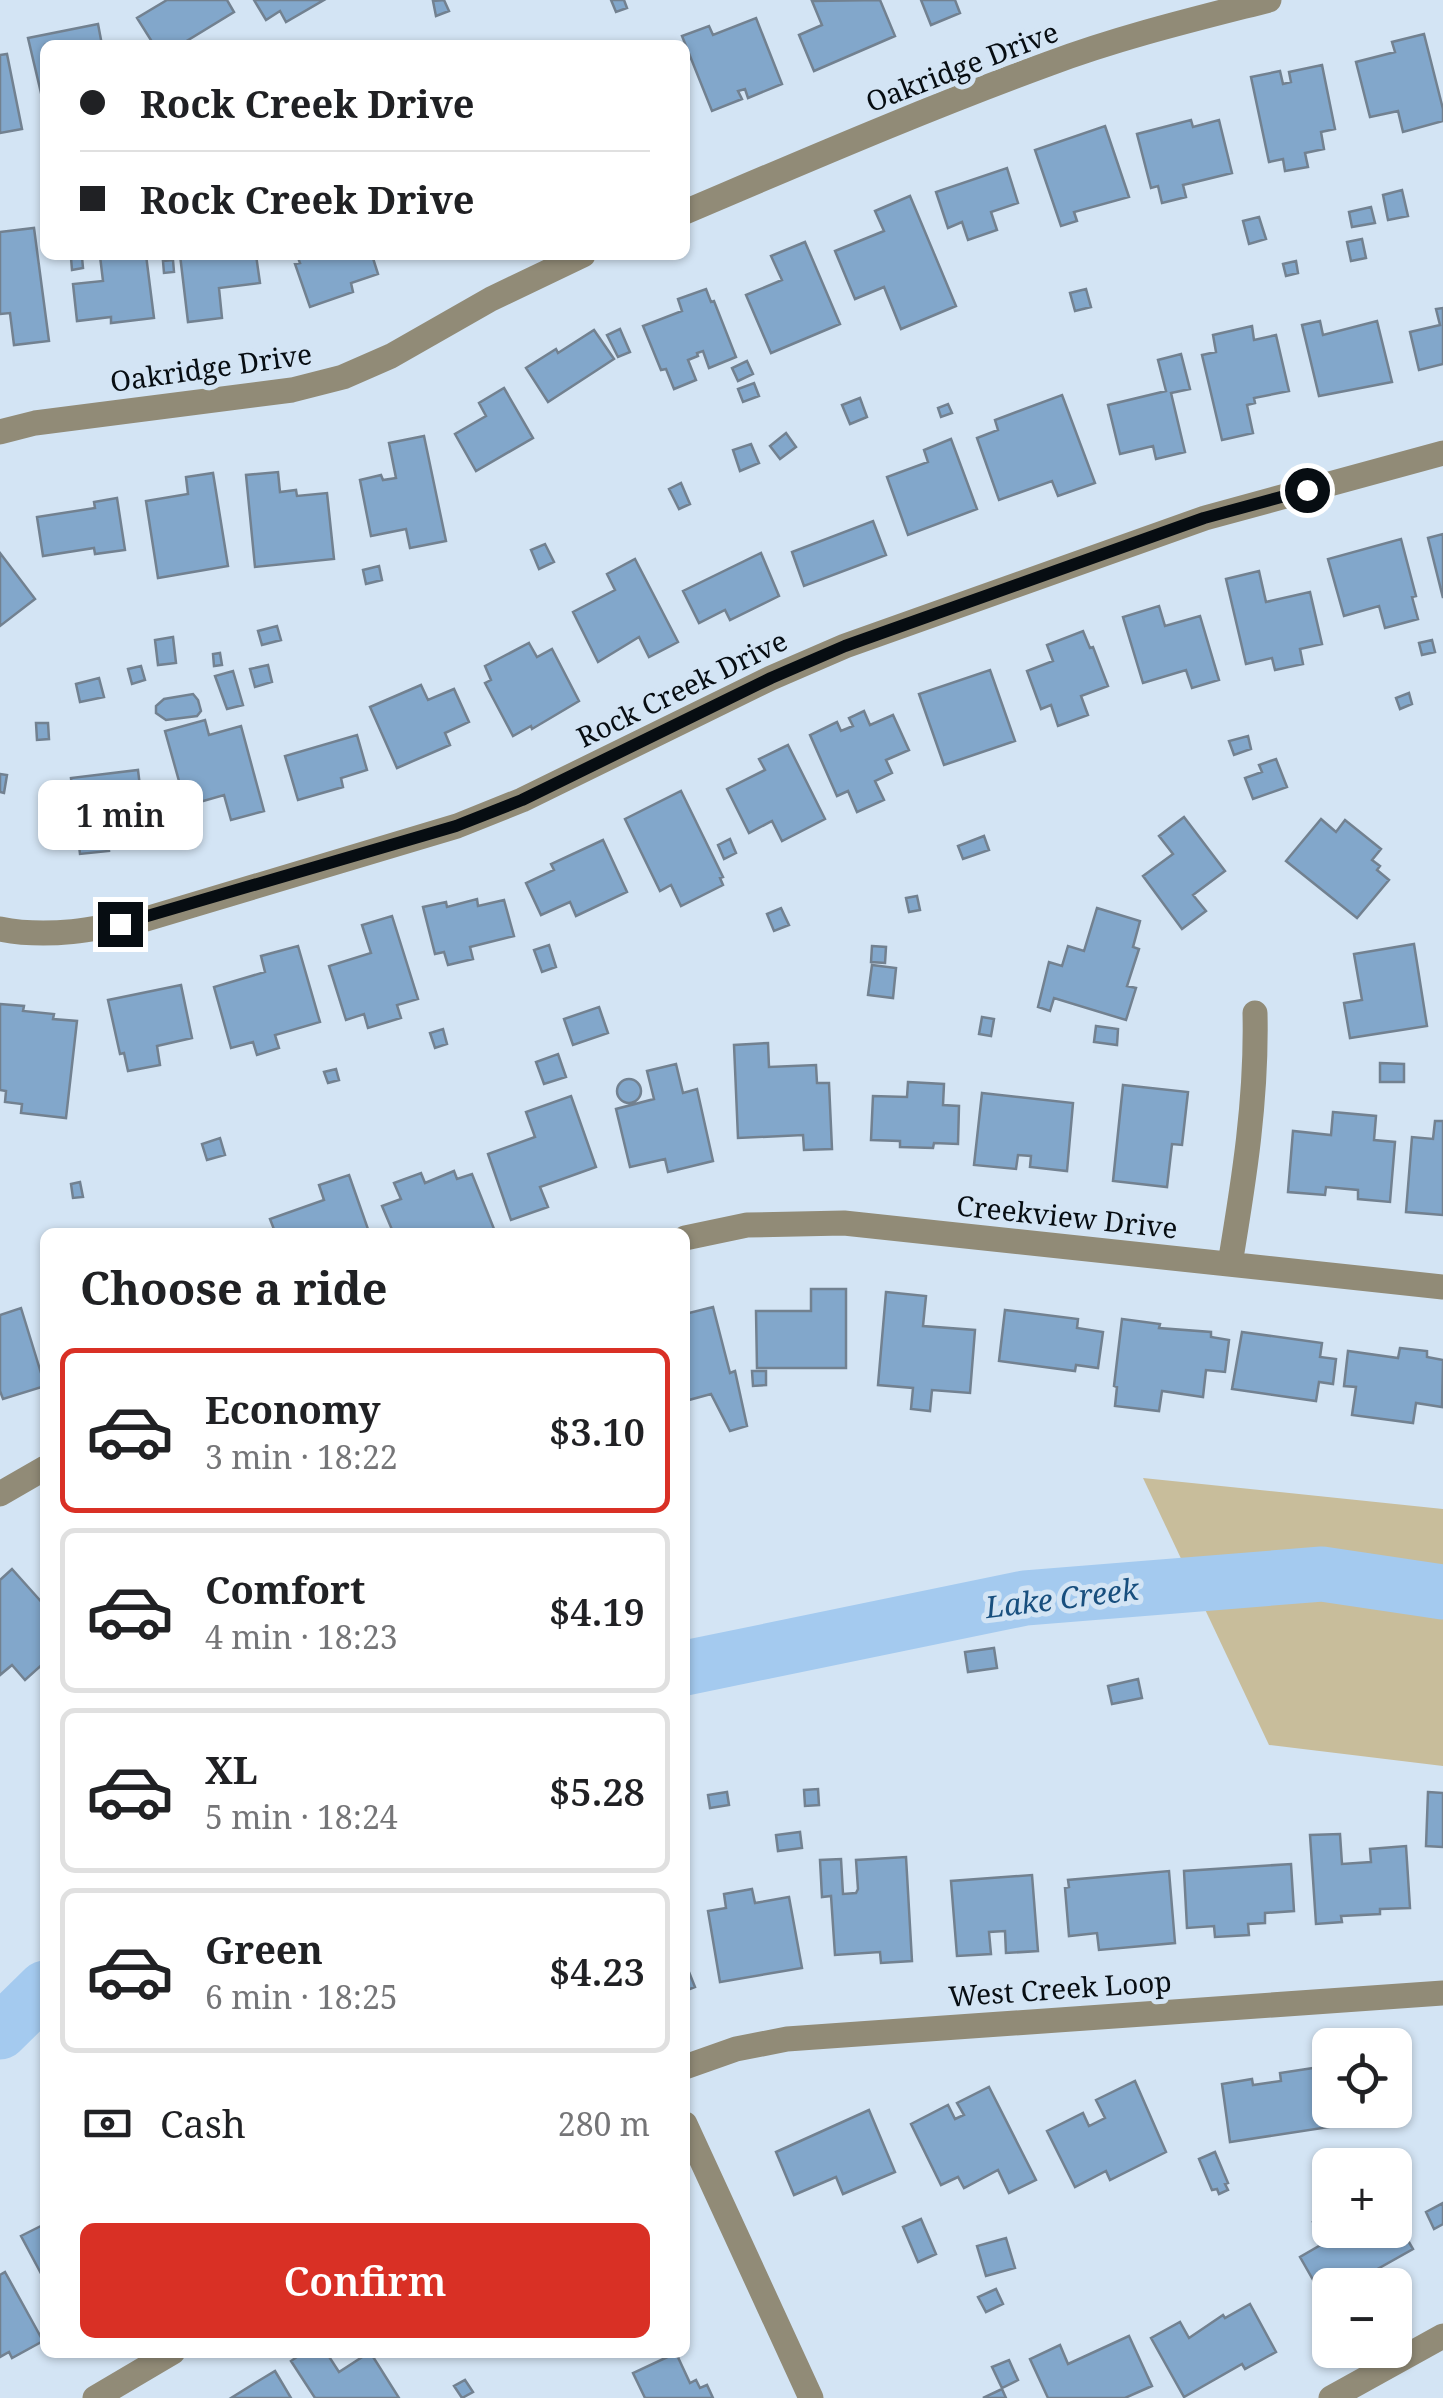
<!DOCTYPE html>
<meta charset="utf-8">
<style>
:root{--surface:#fff;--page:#f6f6f6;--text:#202124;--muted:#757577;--line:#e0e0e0;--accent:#d93025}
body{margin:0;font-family:"Noto Serif",serif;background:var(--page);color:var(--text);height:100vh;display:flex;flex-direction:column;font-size:38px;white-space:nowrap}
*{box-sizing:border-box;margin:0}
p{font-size:32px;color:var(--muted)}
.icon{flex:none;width:55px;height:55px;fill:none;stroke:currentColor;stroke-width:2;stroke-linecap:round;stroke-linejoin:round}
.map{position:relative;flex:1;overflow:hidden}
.sheet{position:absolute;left:40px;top:1228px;width:650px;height:1130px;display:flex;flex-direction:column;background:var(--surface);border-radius:15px;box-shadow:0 2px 8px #0004}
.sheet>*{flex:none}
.guide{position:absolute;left:40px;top:40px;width:650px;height:220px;border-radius:15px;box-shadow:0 2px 8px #0004;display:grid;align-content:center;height:220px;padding:0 40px;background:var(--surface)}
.fabs{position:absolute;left:1312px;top:2028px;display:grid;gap:20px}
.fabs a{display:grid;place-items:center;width:100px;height:100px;border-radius:15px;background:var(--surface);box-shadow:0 2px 8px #0004;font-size:50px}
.end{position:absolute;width:45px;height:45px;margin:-22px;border:12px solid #070d12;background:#fff;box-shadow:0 0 0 5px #fff}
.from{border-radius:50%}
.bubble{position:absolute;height:70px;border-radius:15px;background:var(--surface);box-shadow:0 2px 8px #0004;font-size:32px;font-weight:600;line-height:70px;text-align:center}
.guide b{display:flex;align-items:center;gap:35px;height:95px;font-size:38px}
.guide b+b{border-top:2px solid var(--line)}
.guide i{width:25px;height:25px;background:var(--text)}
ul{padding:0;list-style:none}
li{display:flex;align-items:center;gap:30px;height:165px;margin:0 20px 15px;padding:0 20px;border:5px solid var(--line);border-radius:15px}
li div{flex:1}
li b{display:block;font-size:38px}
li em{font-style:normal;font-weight:600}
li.current{border-color:var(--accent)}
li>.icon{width:90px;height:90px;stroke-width:1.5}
h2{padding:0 40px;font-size:45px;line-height:120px}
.pay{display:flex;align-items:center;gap:25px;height:110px;padding:0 40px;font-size:38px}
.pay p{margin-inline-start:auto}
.cta{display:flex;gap:20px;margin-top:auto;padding:20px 40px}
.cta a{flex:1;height:115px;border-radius:15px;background:var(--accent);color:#fff;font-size:40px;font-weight:600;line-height:115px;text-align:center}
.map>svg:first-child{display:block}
</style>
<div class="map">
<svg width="1443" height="2398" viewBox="0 0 1443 2398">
<rect width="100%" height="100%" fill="#d3e4f4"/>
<path fill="#c8bd9b" d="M1143,1478l300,31v257l-174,-21z"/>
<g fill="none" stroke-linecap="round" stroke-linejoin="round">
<path stroke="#a4caef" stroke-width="55" d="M685,1668l340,-70 297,-24 121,18
M0,2032l45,-44"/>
</g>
<path fill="#82a7cb" stroke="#728190" stroke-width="2.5" d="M167,0h60l7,12 -54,33h-26l-17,-27z
M254,0h70l-38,22 -6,-11 -14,9z
M444,0l5,11 -13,5 -3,-15z
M611,0h13l3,8 -11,4z
M880,0l15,36 -81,35 -15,-36 23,-10 -10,-24z
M921,0h34l5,13 -29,12z
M756,18l26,66 -34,14 -3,-9 -7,2 4,8 -30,12 -30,-75 27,-10 4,9z
M98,24l4,21h-57v47l-4,1 -13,-55z
M1424,34l19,75v12l-40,11 -5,-21 -28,6 -14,-55 39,-10 -3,-10z
M7,54l15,75 -22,4v-78z
M1322,65l13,64 -14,3 3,17 -19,4 3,14 -23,4 -2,-12 -14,3 -18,-85 29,-6 3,13 8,-2 -2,-10z
M1191,120l2,7 26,-7 13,53 -49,12 3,12 -24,6 -4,-17 -7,2 -14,-54z
M1105,126l24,71 -55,15 3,9 -16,5 -26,-76z
M1007,168l11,35 -27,9 6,18 -29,10 -6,-18 -14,6 -12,-36z
M1402,190l6,26 -20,4 -5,-25z
M910,196l46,110 -55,23 -17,-42 -29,12 -20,-48 49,-20 -9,-20z
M1371,207l4,16 -23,4 -3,-15z
M1259,217l7,22 -17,5 -6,-23z
M34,228l15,113 -35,4 -4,-32 -10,1v-82z
M1362,239l4,19 -15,3 -4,-19z
M805,242l35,82 -69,29 -25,-58 36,-15 -11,-24z
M146,255l8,63 -43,5v-6l-34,4 -4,-37 30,-3 -3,-25z
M180,255h76l4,28 -41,5 3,30 -34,4z
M297,255h75l6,19 -27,9 2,9 -43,15 -15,-43 5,-1z
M82,257l1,11 -11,2 -1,-12z
M173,260l1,12 -10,1 -1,-12z
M1296,261l2,12 -12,3 -3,-12z
M706,289l5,13 3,-1 22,56 -27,11 -6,-17 -6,2 1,3 -10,4 8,20 -22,9 -8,-20 -5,1 -18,-44 39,-15 -4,-12z
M1086,289l5,18 -16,4 -5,-18z
M1443,308v56l-24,6 -9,-38 30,-7 -4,-16z
M1320,321l3,14 54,-14 15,61 -73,14 -17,-71z
M1252,326l2,14 22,-5 13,56 -35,7 1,5 -8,2 6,28 -31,7 -20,-85 14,-3 -3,-17z
M620,329l10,23 -12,5 -11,-22z
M594,330l20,29 -66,43 -22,-34 30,-19 2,4z
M1181,354l9,35 -19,4 14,59 -29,7 -3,-13 -33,8 -12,-49 58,-14 -8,-31z
M747,361l6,13 -15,7 -6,-13z
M754,383l5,13 -16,6 -5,-13z
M504,388l29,50 -57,33 -21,-37 31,-18 -7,-13z
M1062,395l33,88 -37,13 -6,-15 -53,19 -22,-62 21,-8 -3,-10z
M860,398l7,19 -17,7 -8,-19z
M948,404l4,9 -11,4 -3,-9z
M786,433l10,14 -16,12 -10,-13z
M424,436l22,105 -36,7 -4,-19 -35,7 -11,-56 21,-5 2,5 13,-2 -7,-35z
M951,439l26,70 -69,26 -21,-58 41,-15 -4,-12z
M751,444l8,19 -19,8 -7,-21z
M278,472l2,20 16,-2 1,6 30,-3 7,66 -79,8 -9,-92z
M213,473l15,93 -70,12 -12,-77 42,-7 -2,-17z
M681,483l9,21 -11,5 -10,-20z
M117,498l8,52 -30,4 -1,-6 -51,8 -6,-39 58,-9 -1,-6z
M873,521l13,34 -82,31 -12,-34z
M1443,534v64l-15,-60z
M1401,539l15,57 -4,1 6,22 -33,9 -6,-22 -35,10 -16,-57z
M545,544l9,18 -15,7 -8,-19z
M0,553l35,46 -35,27z
M761,553l18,43 -49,24 -5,-10 -26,13 -16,-32z
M635,559l43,83 -29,15 -10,-20 -41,25 -25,-50 42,-22 -8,-16z
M379,566l3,14 -16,4 -3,-14z
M1259,571l7,31 44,-10 12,52 -22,5 3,15 -28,6 -3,-12 -26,6 -20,-85z
M1159,606l6,20 35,-10 19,64 -27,8 -6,-18 -43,13 -20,-66z
M277,626l4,14 -19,5 -4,-14z
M1083,631l7,17 3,-1 15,39 -27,10 7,19 -30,11 -7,-21 -10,4 -14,-38 26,-10 -6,-16z
M173,637l3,26 -18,2 -3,-25z
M1432,640l3,12 -13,3 -3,-12z
M529,643l8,14 15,-8 27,52 -47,28 -1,-3 -18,10 -28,-53 6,-3 -6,-14z
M220,653l2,12 -8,1 -1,-12z
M268,665l4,17 -17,5 -5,-18z
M141,666l4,14 -13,4 -4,-15z
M990,670l25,71 -71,24 -25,-71z
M233,671l10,34 -16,4 -12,-33z
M99,678l5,19 -24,5 -4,-18z
M421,685l7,15 26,-11 15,33 -24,11 5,12 -53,23 -27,-61z
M1409,693l3,11 -12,5 -4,-11z
M193,694l5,6 3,11 -4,5 -31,4 -10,-7v-7l8,-7z
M864,711l6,14 23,-10 16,35 -23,10 6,13 -17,8 9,19 -27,12 -9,-21 -11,5 -27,-61 27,-13 4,9 12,-5 -4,-8z
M205,720l4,15 32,-9 23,85 -33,9 -7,-25 -38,11 -21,-75z
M36,723h12l1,16 -12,1z
M357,735l10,35 -26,8 2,9 -45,13 -13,-44z
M1248,736l3,13 -17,6 -5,-14z
M788,745l37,74 -43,22 -10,-20 -23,12 -22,-44 38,-19 -6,-11z
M1276,759l11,28 -34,12 -8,-21 17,-6 -3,-7z
M138,770l7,58 -38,4 2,19 -29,3 -9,-76z
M0,774l7,1 -3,18 -4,-1z
M681,791l42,86 -3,1 3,7 -42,21 -10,-21 -11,6 -35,-72z
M1184,817l41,54 -32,24 13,16 -24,18 -39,-53 30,-22 -14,-18z
M1321,819l15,13 9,-12 36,29 -9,11 8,6 -3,4 12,10 -32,38 -71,-57z
M984,836l5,14 -26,9 -5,-13z
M730,839l6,14 -12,6 -6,-14z
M603,840l24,52 -51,24 -6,-14 -29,13 -15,-32 28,-13 -3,-6z
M917,896l3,14 -11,2 -3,-14z
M477,899l1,7 26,-6 10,36 -44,11 3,12 -25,6 -4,-13 -9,2 -12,-47 23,-5 1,5z
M781,908l8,17 -15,6 -7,-17z
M1097,908l43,13 -7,26 6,2 -12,37 9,2 -10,32 -72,-22 -4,13 -12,-4 11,-45 13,4 6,-20 16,5z
M392,916l26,83 -21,6 4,13 -33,10 -4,-14 -18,6 -17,-54 42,-13 -9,-28z
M1414,944l13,82 -77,12 -6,-35 18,-3 -8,-46z
M549,945l7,22 -14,5 -8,-22z
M298,946l22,76 -45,13 4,13 -22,7 -4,-13 -22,6 -17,-61 51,-15 -4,-16z
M872,946l14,1 -1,16 -14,-1z
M872,965l24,3 -3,30 -25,-3z
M181,985l11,53 -35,8 3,19 -32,6 -4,-18 -4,1 -12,-54z
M0,1004l24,2 -1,5 31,3 -1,5 24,2 -11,97 -45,-5 1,-9 -17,-2 1,-11 -6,-1z
M599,1007l9,26 -35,12 -9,-26z
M982,1017l12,2 -3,17 -12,-2z
M1096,1026l22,3 -1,16 -23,-3z
M443,1029l4,15 -12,4 -5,-15z
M768,1043l1,24 47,-2 1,18h12l3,66 -28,1 -1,-15 -65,3 -4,-93z
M558,1054l8,23 -22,7 -8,-22z
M1380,1063l24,1v18h-24z
M676,1064l7,29 14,-4 16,72 -45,11 -3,-13 -35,8 -14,-58 38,-10 -7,-28z
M336,1069l3,11 -11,3 -4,-11z
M617 1091a12 12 0 1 1 24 0a12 12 0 1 1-24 0Z
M908,1082l36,2 -1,21 16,1 -1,38 -24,-1 -1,5 -33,-1v-6l-29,-1 2,-44 34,1z
M1123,1085l65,7 -6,53 -10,-1 -5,43 -54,-6z
M982,1093l91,10 -6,68 -37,-4 1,-11 -13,-1 -2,14 -42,-4z
M571,1096l25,71 -56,20 8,20 -37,13 -23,-66 47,-17 -9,-25z
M1333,1112l43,4 -2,24 21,2 -5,60 -32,-3v-9l-32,-3 -1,8 -37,-3 5,-61 38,4z
M1435,1121h8v94l-37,-3 6,-75 21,2z
M220,1138l5,17 -18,5 -5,-16z
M454,1171l3,8 15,-5 22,55 -10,3h-91l-11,-26 19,-7 -7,-16 27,-10 4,10z
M349,1175l20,57h-94l-5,-13 54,-19 -5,-15z
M80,1182l3,15 -10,1 -2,-14z
M811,1289h35v79h-89l-1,-57h55z
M886,1292l40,4 -3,30 52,4 -5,63 -38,-3 -2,21 -19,-2 2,-21 -35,-3z
M713,1307l17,66 5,-2 12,55 -17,5 -19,-37 -26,7v-87z
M21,1308l24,78 -42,13 -3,-8v-76z
M1005,1310l73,9 -1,9 26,4 -5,36 -22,-3 -1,6 -76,-10z
M1122,1319l38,5 -1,4 52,4v5l18,3 -4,32 -19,-2 -3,27 -41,-6 -3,20 -44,-5 2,-19 -3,-1z
M1242,1332l80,11 -2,14 16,2 -3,25 -14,-2 -3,19 -84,-12z
M1400,1348l27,3v6l16,3 -1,47 -26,-4 -3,20 -61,-8 4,-28 -12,-1 4,-35 50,7z
M752,1371h14v14l-13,1z
M12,1569l33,37v56l-20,18 -13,-15 -12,10v-95z
M994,1648l3,20 -29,4 -3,-20z
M1138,1679l4,19 -30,6 -4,-18z
M818,1789l1,16 -14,1 -1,-16z
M727,1792l2,13 -19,3 -2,-13z
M1428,1792l15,1v54l-17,-1z
M800,1832l2,16 -24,3 -2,-16z
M1340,1834l2,30 29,-2 -1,-13 36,-3 4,62 -30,1v5l-39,2 1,6 -26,2 -6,-89z
M906,1857l6,104 -31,2 -1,-11 -45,3 -4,-59 -9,1 -2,-37 21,-1 2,35 13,-1 2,-4 -2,-29z
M1291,1864l3,47 -29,2v10l-17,1 1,11 -34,2 -1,-11 -27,2 -3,-57z
M1169,1871l6,72 -76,7 -2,-17 -28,3 -4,-48 4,-1 -1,-7z
M1032,1875l6,76 -32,2 -1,-22 -16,1 2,22 -34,2 -6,-75z
M752,1889l3,14 34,-6 13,71 -82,14 -12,-71 18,-3 -2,-14z
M685,1962l10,25 -10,4z
M1320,2067l9,60 -99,15 -8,-58 30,-5 1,6 28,-4 -1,-8z
M1135,2081l31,71 -56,28 -4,-9 -31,16 -28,-56 36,-18 6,13 16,-8 -9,-18z
M989,2087l47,93 -27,13 -11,-23 -34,18 -6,-11 -17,8 -30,-61 37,-19 7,14 9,-4 -7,-12z
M869,2110l26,62 -52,22 -7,-17 -42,18 -18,-43z
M1215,2152l13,31 -3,1 3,6 -9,4 -2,-5 -5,1 -13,-31z
M1443,2203v21l-9,5 -8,-17z
M1330,2213v17h65v-12l18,31 -64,36h-19v10l-6,4 -24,-42 24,-14 -11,-21z
M921,2219l15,35 -18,8 -15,-35z
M45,2224v57l-24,-45z
M1006,2238l9,30 -29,8 -9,-30z
M5,2272l38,69 -31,17 -3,-6 -9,5v-82z
M996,2289l7,15 -17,8 -8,-15z
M1250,2304l26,48 -31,17 -3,-5 -58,33 -33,-59 29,-16 9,16 34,-23 2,3z
M1129,2336l23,50 -27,12h-77l-18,-39 30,-14 8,19z
M304,2352h22l13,20 31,-20 29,46h-84l-24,-37z
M676,2353l14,30 6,-3 4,8 7,-3 6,13h-68l-12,-25z
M1009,2360l9,20 -16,8 -10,-21z
M275,2371l16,27h-60l24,-15z
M465,2380l8,12 -11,6 -8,-12z
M1002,2389l4,9h-23z"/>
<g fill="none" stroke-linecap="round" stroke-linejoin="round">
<path stroke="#918b77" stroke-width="25" d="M685,212c120,-51 240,-103 363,-148 72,-27 147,-45 221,-64
M0,432l35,-9 257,-33 51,-13 48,-21 100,-57 92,-44
M0,929c49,10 97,0 146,-10l311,-93 65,-26 249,-122 74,-32 360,-128 238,-65
M685,1238l62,-13 97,-2 599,64
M1230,1264c14,-84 27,-165 25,-251
M0,1494l45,-26
M685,2067l51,-18 51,-10 656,-46
M685,2124l126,274
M95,2398l78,-46
M1331,2398l112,-62"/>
</g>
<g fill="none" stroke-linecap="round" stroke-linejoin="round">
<path stroke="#070d12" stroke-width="12" d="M120,924l336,-98 66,-26 249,-122 74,-32 359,-128 103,-28"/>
</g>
<g text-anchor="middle" stroke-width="10" stroke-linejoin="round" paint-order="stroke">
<g font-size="28" fill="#070d12" stroke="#d3e4f4">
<text transform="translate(962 67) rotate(-21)" y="10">Oakridge Drive</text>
<text transform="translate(211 368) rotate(-8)" y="10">Oakridge Drive</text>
<text transform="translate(682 689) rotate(-26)" y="10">Rock Creek Drive</text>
<text transform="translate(1067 1217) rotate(6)" y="10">Creekview Drive</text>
<text transform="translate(1060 1989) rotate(-4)" y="10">West Creek Loop</text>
</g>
<g font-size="30" font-style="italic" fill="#184f7e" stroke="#d3e4f4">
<text transform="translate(1062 1599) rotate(-7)" y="10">Lake Creek</text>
</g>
</g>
</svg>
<div class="fabs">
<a><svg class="icon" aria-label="locate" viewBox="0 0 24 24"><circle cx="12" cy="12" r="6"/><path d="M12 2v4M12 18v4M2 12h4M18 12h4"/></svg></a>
<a>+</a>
<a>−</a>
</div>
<i class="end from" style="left:1307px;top:490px"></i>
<i class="end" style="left:120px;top:924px"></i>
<div class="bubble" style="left:38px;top:780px;width:165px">1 min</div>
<div class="guide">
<b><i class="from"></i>Rock Creek Drive</b>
<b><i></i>Rock Creek Drive</b>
</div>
<section class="sheet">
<h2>Choose a ride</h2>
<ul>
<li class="current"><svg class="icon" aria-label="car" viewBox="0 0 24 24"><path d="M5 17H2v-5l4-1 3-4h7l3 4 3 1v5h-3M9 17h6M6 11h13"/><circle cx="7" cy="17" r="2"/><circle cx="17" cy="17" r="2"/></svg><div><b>Economy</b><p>3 min · 18:22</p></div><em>$3.10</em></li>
<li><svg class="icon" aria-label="car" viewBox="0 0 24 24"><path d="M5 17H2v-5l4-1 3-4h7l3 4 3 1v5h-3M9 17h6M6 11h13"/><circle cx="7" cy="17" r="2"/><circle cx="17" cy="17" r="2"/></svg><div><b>Comfort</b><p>4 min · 18:23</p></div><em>$4.19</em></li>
<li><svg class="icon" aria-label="car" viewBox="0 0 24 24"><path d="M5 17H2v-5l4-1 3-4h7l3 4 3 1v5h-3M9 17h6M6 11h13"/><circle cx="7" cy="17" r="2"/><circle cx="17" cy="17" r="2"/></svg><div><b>XL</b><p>5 min · 18:24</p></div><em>$5.28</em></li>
<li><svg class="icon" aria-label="car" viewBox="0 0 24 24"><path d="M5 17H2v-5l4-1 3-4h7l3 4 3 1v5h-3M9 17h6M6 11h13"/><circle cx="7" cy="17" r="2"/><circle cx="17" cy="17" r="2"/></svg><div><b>Green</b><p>6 min · 18:25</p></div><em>$4.23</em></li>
</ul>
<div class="pay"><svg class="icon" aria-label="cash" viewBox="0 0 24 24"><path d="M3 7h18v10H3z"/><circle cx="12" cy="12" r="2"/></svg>Cash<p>280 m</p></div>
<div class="cta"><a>Confirm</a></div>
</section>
</div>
